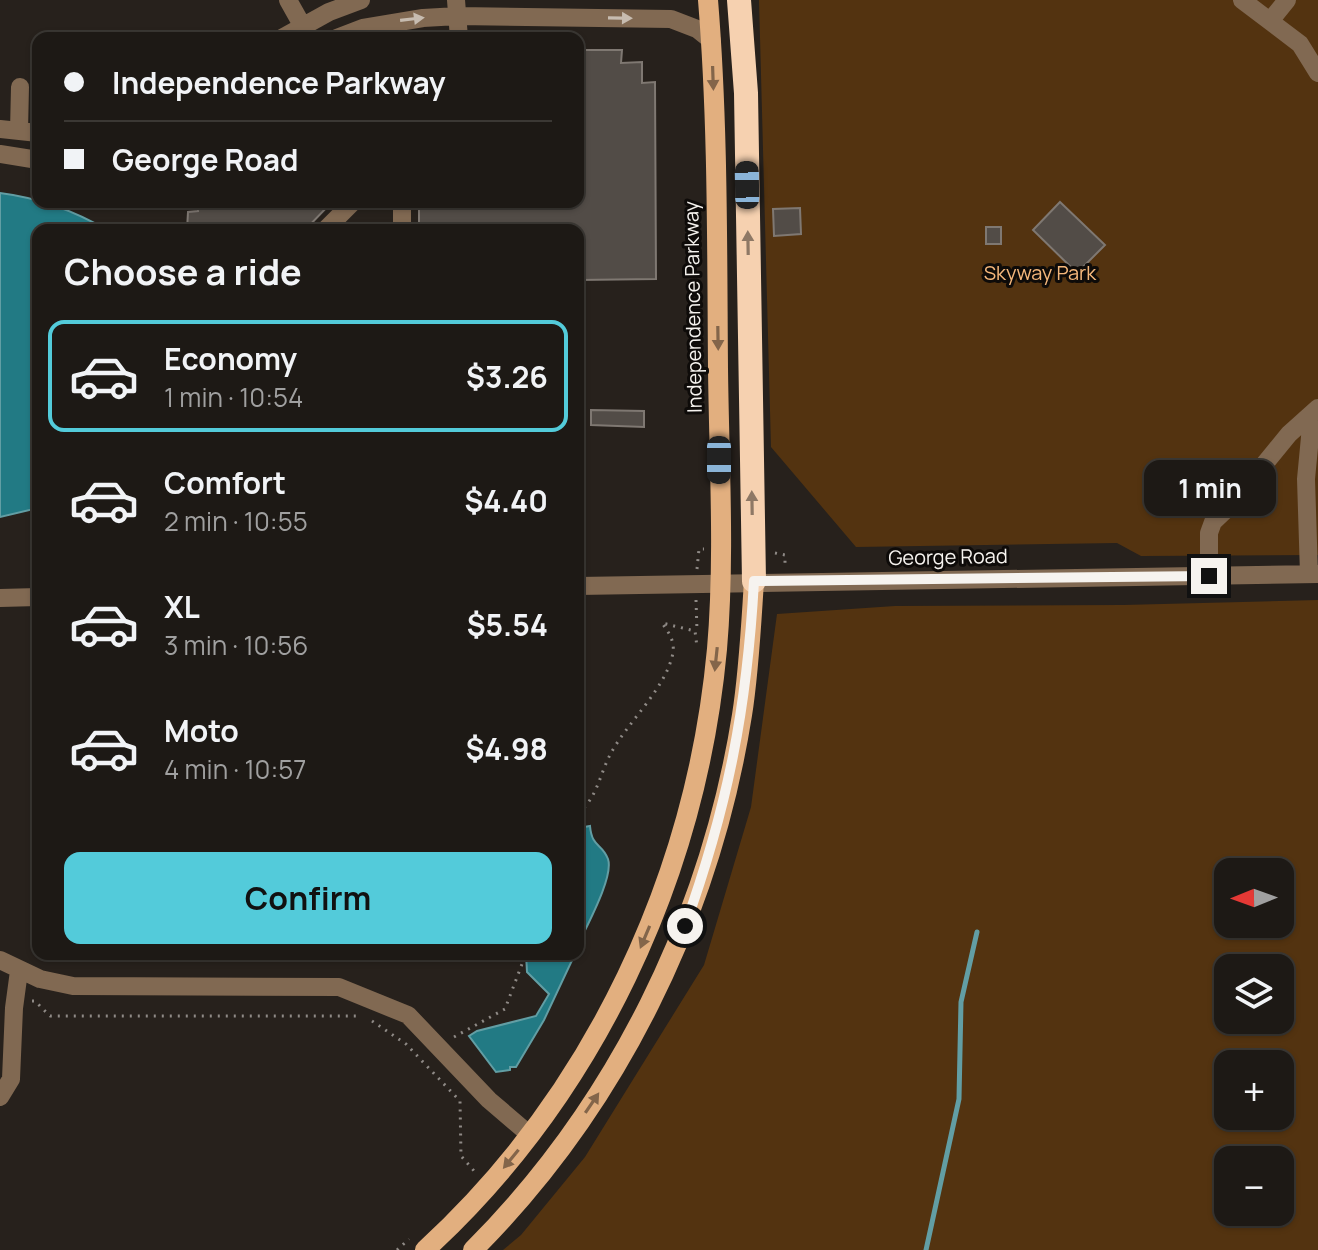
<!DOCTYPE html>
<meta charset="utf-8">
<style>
:root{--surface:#1d1915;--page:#2a2622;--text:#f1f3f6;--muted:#a0a0a0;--line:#3b3834;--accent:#53cbda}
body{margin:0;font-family:Manrope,sans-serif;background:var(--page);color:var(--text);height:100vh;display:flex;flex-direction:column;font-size:30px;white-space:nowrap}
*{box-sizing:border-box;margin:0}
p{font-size:26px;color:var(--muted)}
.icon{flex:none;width:44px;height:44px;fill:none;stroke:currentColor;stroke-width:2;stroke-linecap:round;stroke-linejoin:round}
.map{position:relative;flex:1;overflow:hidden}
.panel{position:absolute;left:32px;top:224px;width:552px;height:736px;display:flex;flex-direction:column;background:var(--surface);border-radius:16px;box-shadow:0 2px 6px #0004,0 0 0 2px var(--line)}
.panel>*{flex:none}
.guide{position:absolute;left:32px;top:32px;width:552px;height:176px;border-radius:16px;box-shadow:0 2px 6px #0004,0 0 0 2px var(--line);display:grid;align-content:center;height:176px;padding:0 32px;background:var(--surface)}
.needle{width:52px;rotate:269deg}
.tools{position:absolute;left:1214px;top:858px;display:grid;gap:16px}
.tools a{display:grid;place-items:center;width:80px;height:80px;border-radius:16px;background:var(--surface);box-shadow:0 2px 6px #0004,0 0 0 2px var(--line);font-size:40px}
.end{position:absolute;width:36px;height:36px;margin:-18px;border:10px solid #f6f3ef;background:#111;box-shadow:0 0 0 4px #111}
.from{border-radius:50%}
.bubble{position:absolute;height:56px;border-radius:16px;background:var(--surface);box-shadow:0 2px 6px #0004,0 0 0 2px var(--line);font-size:26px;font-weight:700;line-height:56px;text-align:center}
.car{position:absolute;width:24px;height:48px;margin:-24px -12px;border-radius:10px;box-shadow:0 0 6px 2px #0007;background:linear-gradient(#222 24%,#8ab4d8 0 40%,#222 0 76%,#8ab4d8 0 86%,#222 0)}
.guide b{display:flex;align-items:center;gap:28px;height:76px;font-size:30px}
.guide b+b{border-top:2px solid var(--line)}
.guide i{width:20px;height:20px;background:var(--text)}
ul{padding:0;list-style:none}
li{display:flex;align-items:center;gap:24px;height:112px;margin:0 16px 12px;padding:0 16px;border:4px solid transparent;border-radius:16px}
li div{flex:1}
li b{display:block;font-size:30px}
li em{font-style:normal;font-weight:700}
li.on{border-color:var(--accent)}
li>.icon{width:72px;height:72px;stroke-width:1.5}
h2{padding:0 32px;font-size:36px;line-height:96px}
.cta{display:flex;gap:16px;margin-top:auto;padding:16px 32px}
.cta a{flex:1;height:92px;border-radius:16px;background:var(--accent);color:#111;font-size:32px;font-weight:700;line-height:92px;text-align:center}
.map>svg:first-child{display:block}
</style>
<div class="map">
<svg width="1318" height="1250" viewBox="0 0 1318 1250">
<rect width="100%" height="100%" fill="#27211c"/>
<path fill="#533310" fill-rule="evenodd" d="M759,0h559v555l-177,1 -24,-13 -261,4 -85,-100z
M1318,600v650h-815l18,-15 64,-78 119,-192 47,-158 26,-193 118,-8 228,-1zM1280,872v52h-52v-52zM1280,968v52h-52v-52zM1280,1064v52h-52v-52zM1280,1160v52h-52v-52z"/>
<path fill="#227a84" stroke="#629ea4" stroke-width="2" d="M0,193c39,5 73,17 107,37h-69v278l-38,9z
M590,826c2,22 12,17 18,33 6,18 -22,68 -30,86v-117z
M526,954h49l-31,66 -28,47h-6v3l-14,2 -27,-36 8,-5 59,-15 13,-22 -22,-22z"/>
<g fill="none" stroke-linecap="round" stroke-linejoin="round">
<path stroke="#629ea4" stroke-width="5" d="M926,1250l33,-151 2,-97 16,-70"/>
</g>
<path fill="#524c47" stroke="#7f7872" stroke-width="2" d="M578,50h44l-1,13 21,-1v21l13,-1 1,197 -78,1v-50h-155v-3h-4v-25h159z
M197,202h135l-27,28h-118l1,-18 10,-1z
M1060,202l45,43 -28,28 -44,-43z
M800,208l1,26 -27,2 -1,-27z
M986,227h15v17h-15z
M591,410l53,1v16l-53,-2z"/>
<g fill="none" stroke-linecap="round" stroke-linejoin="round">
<path stroke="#8f8a86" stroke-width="3" stroke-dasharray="2 6" stroke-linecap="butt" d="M775,553l10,2v10
M697,569l2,-20h5
M696,600l1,31
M578,813c19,-14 22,-40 33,-60 17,-31 52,-62 61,-96 4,-14 -2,-23 -10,-34l33,8 2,16
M32,1001h3l15,15h311
M372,1021l34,23 54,57 1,55 14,16
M454,1037l51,-28 17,-45v-10
M397,1250l12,-11"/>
<path stroke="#816952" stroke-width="18" d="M288,0l14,25
M456,0l3,38
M1242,0l58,44 18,29
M1270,21l17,-21
M282,38l47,-26 32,-12
M337,38l26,-10 60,-10 35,-2 213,3 26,10 15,12
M0,129l38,4
M19,131l1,-44
M0,154l38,6
M402,202v28
M325,230l28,-28
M1309,574l-3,-95 6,-63
M1209,576v-43l4,-11 18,-17 58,-71 29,-26
M578,586l740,-12
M0,598l38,-1
M0,960l40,19 33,7 266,1 69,28 81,85 41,35
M0,1097l11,-18 3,-71 5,-37"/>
<path stroke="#e2af7f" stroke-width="20" d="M425,1250c169,-155 271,-373 292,-601 8,-93 2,-188 1,-281 -1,-122 0,-246 -10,-368
M473,1250c144,-144 237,-334 269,-535 7,-44 9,-89 12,-134"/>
<path stroke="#f6d1b0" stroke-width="24" d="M739,0l7,93 8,488"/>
</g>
<defs><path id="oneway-solid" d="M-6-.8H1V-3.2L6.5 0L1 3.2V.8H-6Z" transform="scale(2)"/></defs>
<g fill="#c7bcb0">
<use href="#oneway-solid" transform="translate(620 18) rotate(1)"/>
<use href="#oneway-solid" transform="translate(412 19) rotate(-7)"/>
</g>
<g fill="#83654a">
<use href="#oneway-solid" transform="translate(713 78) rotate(88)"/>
<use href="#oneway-solid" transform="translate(718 338) rotate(89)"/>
<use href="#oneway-solid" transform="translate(716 659) rotate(96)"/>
<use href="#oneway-solid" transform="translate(645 937) rotate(113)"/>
<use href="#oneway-solid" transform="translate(592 1103) rotate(-56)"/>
<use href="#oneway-solid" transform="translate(511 1159) rotate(129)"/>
</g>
<g fill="#8e7865">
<use href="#oneway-solid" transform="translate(748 243) rotate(-91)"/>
<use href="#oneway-solid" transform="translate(752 503) rotate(-91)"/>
</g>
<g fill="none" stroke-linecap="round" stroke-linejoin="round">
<path stroke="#f6f3ef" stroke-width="10" d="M685,926c43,-120 62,-218 69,-345l455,-5"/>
</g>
<g text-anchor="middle" stroke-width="6" stroke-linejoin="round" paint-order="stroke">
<g font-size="20" fill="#f5b77b" stroke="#0e0b09">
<text x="1040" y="280">Skyway Park</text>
</g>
<g font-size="20" fill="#f6f3ef" stroke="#0e0b09">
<text transform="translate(693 307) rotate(-91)" y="7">Independence Parkway</text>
<text transform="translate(948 557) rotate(-1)" y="7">George Road</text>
</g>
</g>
</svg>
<div class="tools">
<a><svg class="needle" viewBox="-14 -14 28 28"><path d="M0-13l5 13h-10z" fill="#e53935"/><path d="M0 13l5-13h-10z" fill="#a0a0a0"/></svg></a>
<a><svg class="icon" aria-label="layers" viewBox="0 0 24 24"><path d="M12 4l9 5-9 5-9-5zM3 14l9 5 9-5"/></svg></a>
<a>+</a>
<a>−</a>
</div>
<i class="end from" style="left:685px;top:926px"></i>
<i class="end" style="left:1209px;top:576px"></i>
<div class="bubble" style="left:1144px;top:460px;width:132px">1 min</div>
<i class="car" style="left:747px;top:185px;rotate:359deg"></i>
<i class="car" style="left:719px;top:460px;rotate:180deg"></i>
<div class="guide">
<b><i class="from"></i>Independence Parkway</b>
<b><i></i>George Road</b>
</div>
<section class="panel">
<h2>Choose a ride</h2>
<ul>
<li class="on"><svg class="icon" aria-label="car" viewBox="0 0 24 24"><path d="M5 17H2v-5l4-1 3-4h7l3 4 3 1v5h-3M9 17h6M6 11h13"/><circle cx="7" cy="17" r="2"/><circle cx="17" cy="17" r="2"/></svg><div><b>Economy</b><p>1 min · 10:54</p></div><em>$3.26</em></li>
<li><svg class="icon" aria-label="car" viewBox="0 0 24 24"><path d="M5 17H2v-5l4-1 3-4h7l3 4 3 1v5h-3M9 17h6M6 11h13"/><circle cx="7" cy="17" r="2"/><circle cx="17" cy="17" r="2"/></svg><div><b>Comfort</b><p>2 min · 10:55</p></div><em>$4.40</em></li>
<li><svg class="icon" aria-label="car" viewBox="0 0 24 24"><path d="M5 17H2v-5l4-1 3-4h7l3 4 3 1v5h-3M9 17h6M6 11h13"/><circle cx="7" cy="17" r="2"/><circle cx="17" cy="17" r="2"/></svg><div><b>XL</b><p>3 min · 10:56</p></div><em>$5.54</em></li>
<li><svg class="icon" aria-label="car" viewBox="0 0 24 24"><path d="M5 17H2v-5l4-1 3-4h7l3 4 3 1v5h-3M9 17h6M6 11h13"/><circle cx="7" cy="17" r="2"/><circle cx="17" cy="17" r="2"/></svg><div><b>Moto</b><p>4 min · 10:57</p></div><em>$4.98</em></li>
</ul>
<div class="cta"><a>Confirm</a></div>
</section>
</div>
